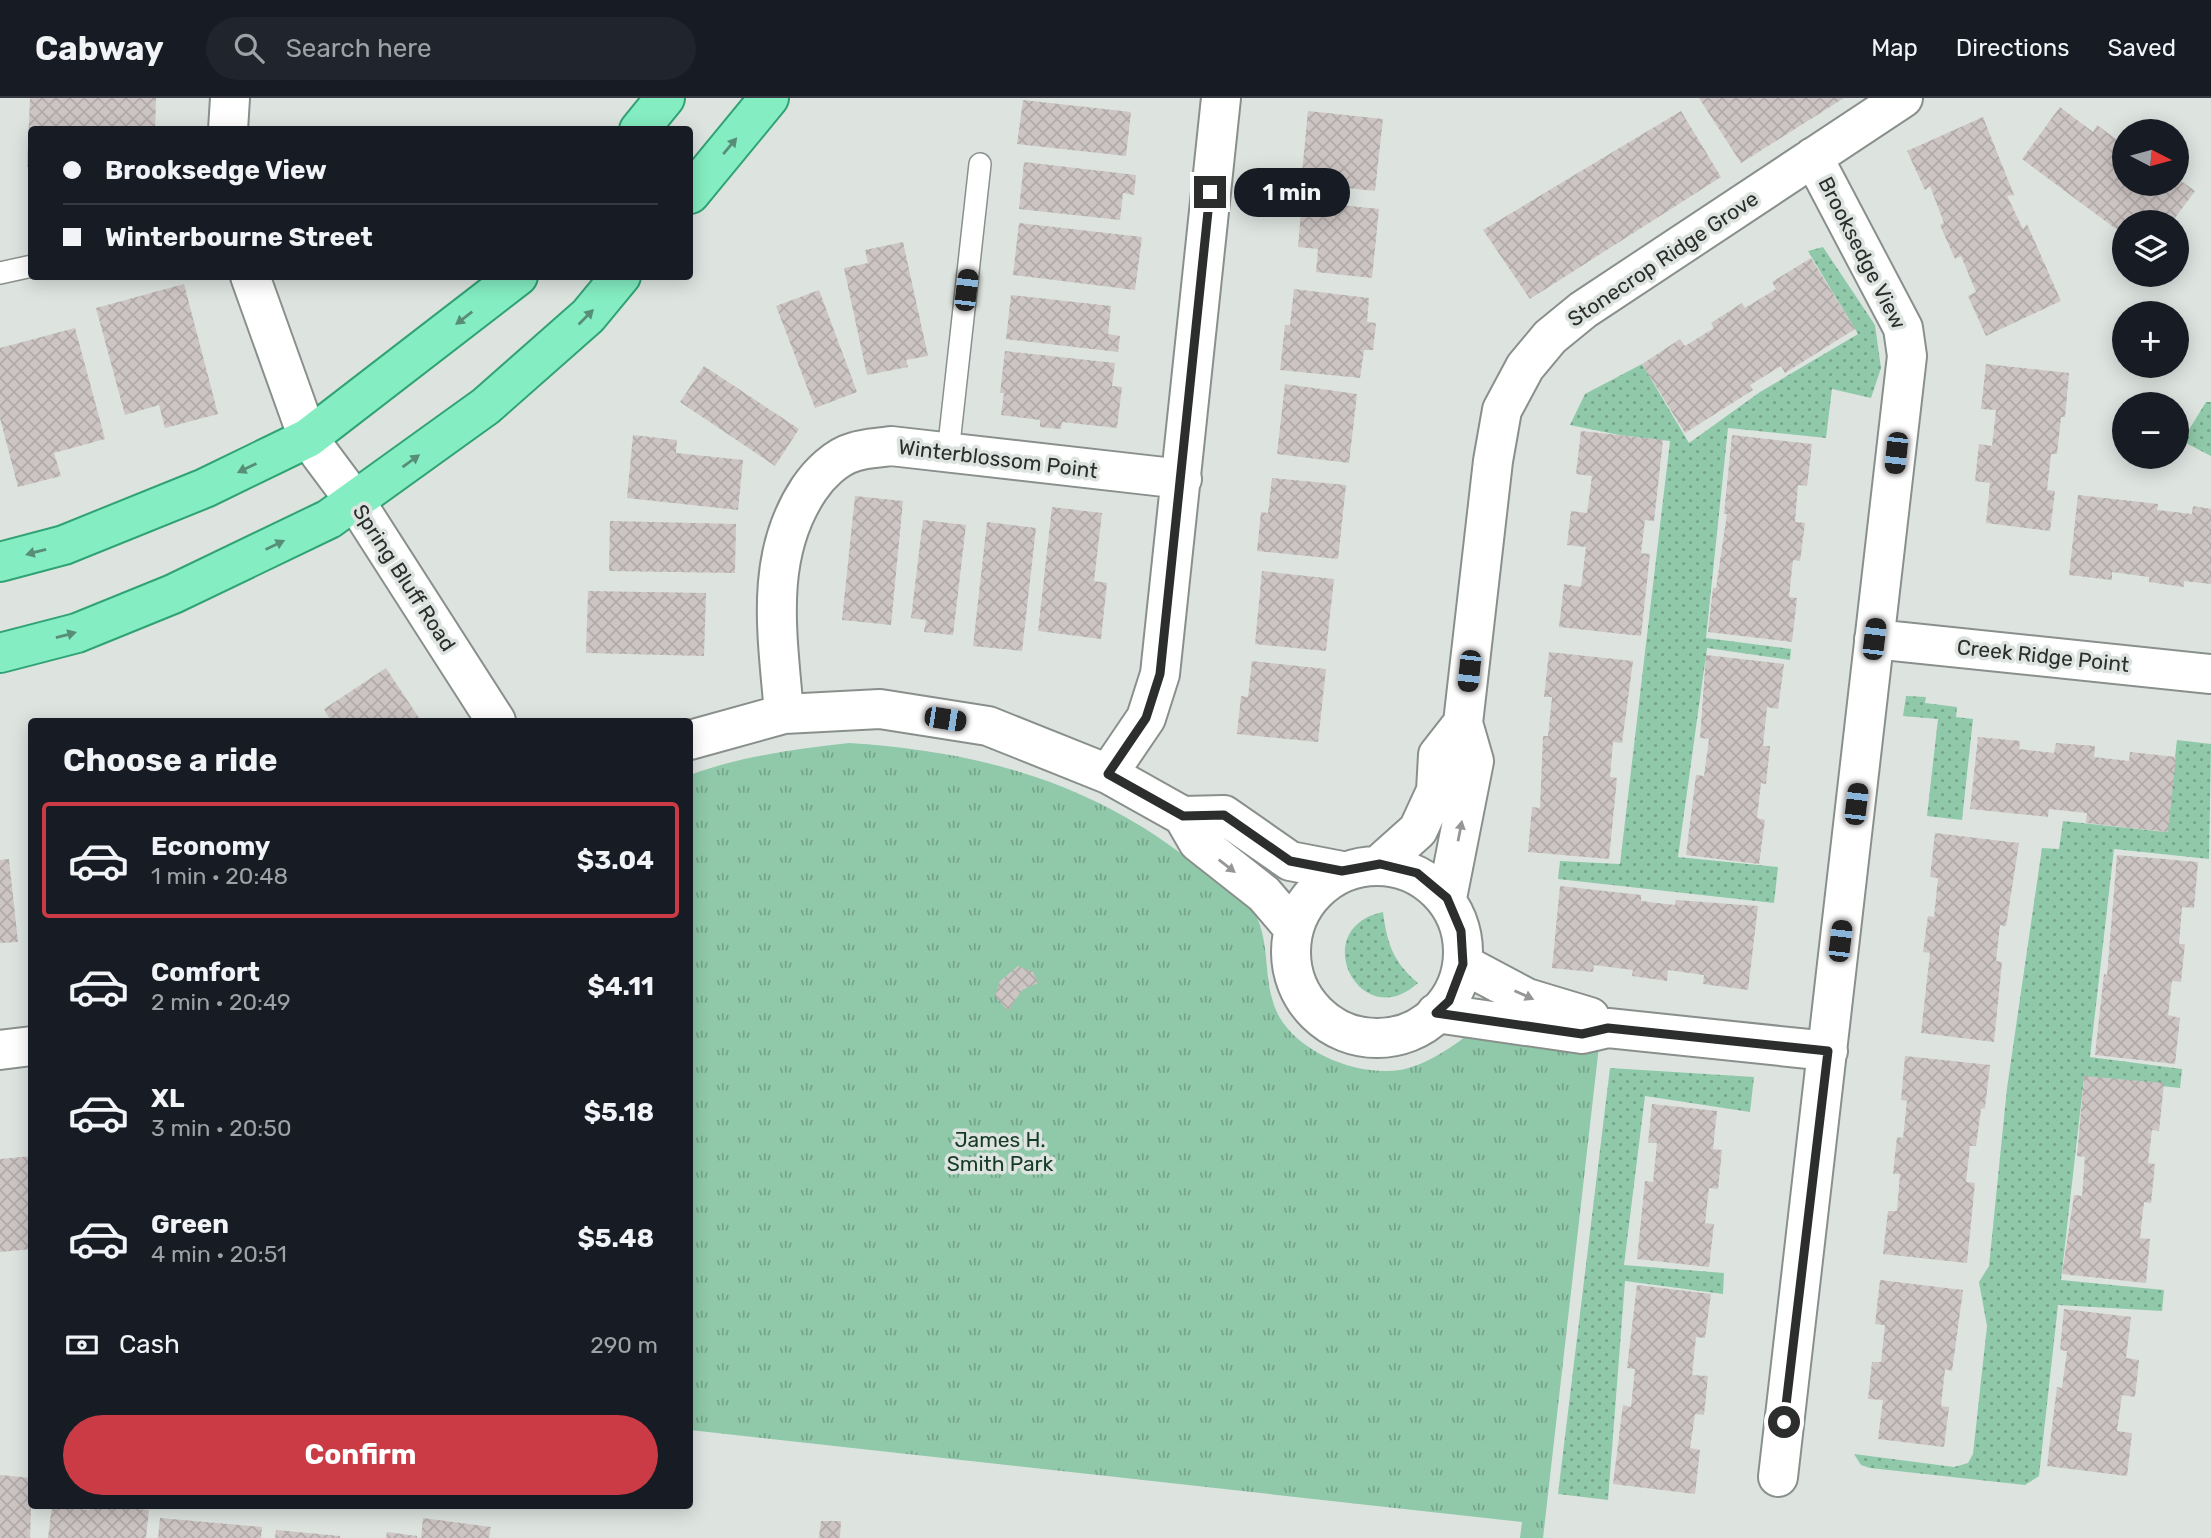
<!DOCTYPE html>
<meta charset="utf-8">
<style>
:root{--surface:#171b24;--page:#20242c;--text:#f1f3f6;--muted:#9ea1a6;--line:#363941;--accent:#cb3b45}
body{margin:0;font-family:Rubik,sans-serif;background:var(--page);color:var(--text);height:100vh;display:flex;flex-direction:column;font-size:26px;white-space:nowrap}
*{box-sizing:border-box;margin:0}
p{font-size:23px;color:var(--muted)}
.icon{flex:none;width:38px;height:38px;fill:none;stroke:currentColor;stroke-width:2;stroke-linecap:round;stroke-linejoin:round}
.map{position:relative;flex:1;overflow:hidden}
.sheet{position:absolute;left:28px;top:620px;width:665px;height:791px;display:flex;flex-direction:column;background:var(--surface);border-radius:7px;box-shadow:0 4px 18px #0003}
.sheet>*{flex:none}
.banner{position:absolute;left:28px;top:28px;width:665px;height:154px;border-radius:7px;box-shadow:0 4px 18px #0003;display:grid;align-content:center;height:154px;padding:0 35px;background:var(--surface)}
.needle{width:46px;rotate:96deg}
.buttons{position:absolute;left:2112px;top:21px;display:grid;gap:14px}
.buttons a{display:grid;place-items:center;width:77px;height:77px;border-radius:50%;background:var(--surface);box-shadow:0 4px 18px #0003;font-size:35px}
.end{position:absolute;width:32px;height:32px;margin:-16px;border:9px solid #2c2e2d;background:#fff;box-shadow:0 0 0 4px #fff}
.from{border-radius:50%}
.bubble{position:absolute;height:49px;border-radius:24px;background:var(--surface);box-shadow:0 4px 18px #0003;font-size:23px;font-weight:700;line-height:49px;text-align:center}
.car{position:absolute;width:21px;height:42px;margin:-21px -10px;border-radius:9px;box-shadow:0 0 5px 2px #0007;background:linear-gradient(#222 24%,#8ab4d8 0 40%,#222 0 76%,#8ab4d8 0 86%,#222 0)}
.banner b{display:flex;align-items:center;gap:24px;height:66px;font-size:26px}
.banner b+b{border-top:2px solid var(--line)}
.banner i{width:18px;height:18px;background:var(--text)}
ul{padding:0;list-style:none}
li{display:flex;align-items:center;gap:21px;height:116px;margin:0 14px 10px;padding:0 21px;border:4px solid transparent;border-radius:7px}
li div{flex:1}
li b{display:block;font-size:26px}
li em{font-style:normal;font-weight:700}
li.selected{border-color:var(--accent)}
li>.icon{width:63px;height:63px;stroke-width:1.5}
h2{padding:0 35px;font-size:32px;line-height:84px}
.pay{display:flex;align-items:center;gap:18px;height:77px;padding:0 35px;font-size:26px}
.pay p{margin-inline-start:auto}
.button{display:flex;gap:14px;margin-top:auto;padding:14px 35px}
.button a{flex:1;height:80px;border-radius:42px;background:var(--accent);color:#fff;font-size:28px;font-weight:700;line-height:80px;text-align:center}
header{display:flex;align-items:center;gap:42px;box-sizing:border-box;height:98px;padding:0 35px;background:var(--surface);border-bottom:2px solid var(--line)}
header strong{font-size:33px}
nav{display:flex;gap:38px;margin-inline-start:auto;font-size:24px}
.search{width:490px;height:63px;background:var(--page);display:flex;align-items:center;gap:18px;box-sizing:border-box;padding:0 24px;border-radius:38px;color:var(--muted);font-size:26px}
.map>svg:first-child{display:block}
</style>
<header>
<strong>Cabway</strong>
<div class="search"><svg class="icon" aria-label="search" viewBox="0 0 24 24"><circle cx="10" cy="10" r="6"/><path d="M15 15l6 6"/></svg>Search here</div>
<nav><a>Map</a><a>Directions</a><a>Saved</a></nav>
</header>
<div class="map">
<svg width="2211" height="1440" viewBox="0 0 2211 1440">
<defs>
<pattern id="grass-dots" width="8" height="8" patternUnits="userSpaceOnUse" patternTransform="scale(1.75)"><rect width="8" height="8" fill="#8fc9a9"/><path d="M2 2h.1M6 6h.1" fill="none" stroke="#75a48a" stroke-width="1.8" stroke-linecap="round"/></pattern>
<pattern id="park-tufts" width="24" height="20" patternUnits="userSpaceOnUse" patternTransform="scale(1.75)"><rect width="24" height="20" fill="#8fc9a9"/><path d="M3 7l-1-3M5 7V3M7 7l1-3M15 17l-1-3M17 17v-4M19 17l1-3" fill="none" stroke="#75a48a"/></pattern>
<pattern id="building-cross-hatch" width="8" height="8" patternUnits="userSpaceOnUse" patternTransform="scale(1.75)"><rect width="8" height="8" fill="#cdc5c4"/><path d="M0 0l8 8M0 8l8-8" fill="none" stroke="#b0aaa9"/></pattern>
</defs>
<rect width="100%" height="100%" fill="#dde4e0"/>
<path fill="url(#grass-dots)" d="M1823,149l52,78 6,43 -10,30 -39,-9 -6,49 -98,-10 -22,210 85,11 -1,11 -83,-12 -29,209 100,10 -4,36 -216,-24 2,-18 60,3 50,-423 -51,-6 -49,-10 15,-31 57,-30 47,79 71,-51 98,-58 -50,-83z
M2206,304h5v54l-29,-15z
M1906,598l20,1 -1,6 32,4 -1,10 17,2 -11,101 -35,-4 11,-97 -35,-3z
M2177,642l34,4 -2,115 -95,-10 -24,208 92,12 -2,19 -96,-10 -23,202 103,10 -2,21 -104,-6 -19,171 -14,9 -155,-17 -9,-3 -7,-11 100,13 14,-4 5,-9 14,-128 -8,-44 10,-16 18,-178 35,-240 17,1 4,-28 103,11z
M1383,814c4,31 10,50 35,71 -58,53 -112,-55 -35,-71z
M1610,970l144,9 -4,35 -105,-16 -21,169 100,8 -1,21 -98,-13 -17,219 -50,-6z"/>
<path fill="url(#park-tufts)" d="M849,645c107,7 203,28 295,85 36,23 70,51 104,76 24,28 14,67 26,101 15,45 82,72 126,65 27,-5 54,-24 75,-41l124,17 -56,492h-23l2,-16 -832,-92v-655c51,-19 106,-26 159,-32z"/>
<path fill="url(#building-cross-hatch)" d="M30,0h126l-1,32h-123v37h-5z
M1699,0h145l-103,65z
M1023,2l108,12 -5,44 -109,-12z
M2060,9l33,25 4,-7 27,20v39h53v-6l18,13 -23,31h-48v13l-102,-76z
M1308,13l75,8 -8,72 -74,-8z
M1681,13l40,66 -191,122 -47,-69z
M1983,19l31,78 -7,1 16,33 4,-5 34,77 -75,35 -18,-40 8,-4 -15,-36 -6,3 -15,-34 4,-2 -14,-37 -5,4 -18,-39z
M1024,64l112,13 -2,20 -11,-2 -3,27 -101,-11z
M1302,103l77,8 -7,69 -56,-6 2,-23 -20,-2z
M1019,125l123,14 -7,53 -122,-15z
M903,144l25,114 -22,4 2,7 -41,8 -23,-107 24,-5 -3,-13z
M1811,160l44,71 -70,44 -4,-7 -31,19 3,5 -68,43 -43,-69 38,-25 5,7 29,-18 -3,-5 31,-20 3,5 31,-19 -4,-7z
M184,186l34,130 -53,14 -6,-23 -34,10 -29,-107z
M1294,191l75,9 -2,24 9,1 -3,27h-9l-4,28 -80,-8 5,-45h5z
M819,192l38,102 -42,16 -39,-102z
M1011,197l100,11 -3,28 12,2 -2,16 -112,-13z
M75,230l30,111 -51,14 7,23 -43,11 -18,-69v-70z
M1005,253l110,12 -3,23 10,1 -5,41 -55,-6 -1,7 -21,-2v-7l-39,-5 3,-22h-4z
M1986,266l83,9 -4,44h-4l-4,37h-6l-4,36 8,1 -5,40 -64,-8 4,-40 -15,-2 4,-37 13,2 4,-36 -15,-1z
M704,268l95,63 -24,37 -95,-64z
M1285,286l72,10 -8,69 -72,-9z
M1581,333l82,9 -9,81 -9,-1 -4,33 9,1 -9,82 -82,-9 5,-43 17,3 5,-40 -19,-2 4,-34 16,2 5,-37 -16,-2z
M633,337l44,5 -1,13 67,7 -5,50 -111,-12z
M1732,337l80,9 -5,42 -9,-1 -3,37 10,1 -5,38 -7,-1 -4,37 8,1 -5,44 -84,-10 5,-44h3l11,-74h-3z
M1272,380l74,7 -8,74 -81,-8 4,-39 7,1z
M2078,397l80,9 -1,6 35,4 1,-8 18,3v75l-27,-3v6l-35,-5v-5l-37,-5v8l-43,-5z
M855,398l48,5 -12,124 -49,-5z
M1052,409l50,6 -8,68 13,2 -6,56 -63,-8z
M923,422l43,5 -13,110 -29,-3 2,-12 -15,-2z
M610,423l126,3 -1,49 -126,-2z
M987,424l49,6 -14,123 -49,-5z
M1262,473l72,8 -8,72 -71,-7z
M588,493l118,2 -2,63 -118,-3z
M1549,554l84,9 -11,82 -9,-1 -3,35 7,1 -8,81 -81,-7 4,-45 8,1 3,-72h5l4,-39h-8z
M1706,557l78,9 -6,45 -11,-2 -4,39h7l-4,38 -5,-1 -4,35 8,2 -6,44 -73,-9 10,-80 8,1 5,-37 -9,-1z
M1252,563l74,8 -8,73 -81,-8 4,-38 7,1z
M386,570l35,53h-90l-7,-12z
M1978,639l42,4 -1,8 35,4 2,-10 39,3 -1,11 35,4 1,-9 46,5 -8,75 -82,-9 1,-10 -38,-4 -1,8 -78,-8z
M1935,735l84,10 -13,83 -6,-1 -4,36 6,1 -8,80 -73,-9 9,-80 -7,-1 5,-36 6,1 4,-39 -8,-1z
M2117,757l81,7 -4,46 -12,-1 -3,37h6l-4,38 -9,-1 -4,34 12,3 -5,46 -80,-9 9,-81 3,1z
M9,761l9,83 -18,1v-83z
M1560,788l81,9v6l34,4 1,-5 82,6 -10,84 -45,-6 1,-9 -36,-5 -1,11 -35,-5 1,-6 -39,-5 -1,7 -41,-4z
M1018,868l15,6 5,11 -16,7 -14,21 -13,-15 5,-15z
M1905,958l85,9 -5,43 -4,1 -5,37h-6l-4,36 9,1 -8,80 -84,-9 5,-43h9l3,-37h-7l4,-37 6,1 4,-37 -6,-1z
M2084,978l80,7 -5,48 -7,-1 -4,33 7,1 -4,39 -7,-1 -4,36 10,1 -4,44 -84,-9 12,-79 8,1 3,-39 -8,-1z
M1652,1006l65,7 -4,38 9,1 -4,39 -9,-1 -4,35 9,1 -5,43 -72,-8 8,-78 8,1 4,-39h-9z
M32,1058v93l-32,3v-93z
M1880,1182l83,10 -11,81 -7,-2 -4,37 8,1 -5,40 -66,-8 5,-39 -15,-1 4,-37h9l4,-37 -10,-1z
M1637,1187l74,9 -6,44 -9,-1 -4,38 16,1 -4,39 -9,-1 -5,34 10,2 -5,44 -82,-10 10,-79 8,2 4,-38 -8,-1z
M2064,1211l67,8 -5,41 13,2 -4,37 -13,-2 -5,36 15,2 -5,43 -80,-10 10,-79 5,1 5,-37 -7,-1z
M0,1377l32,3 -2,60h-30z
M90,1407h37l-1,3 23,2 -3,28h-98l4,-32 37,4z
M160,1420l102,9 -1,11h-103z
M423,1420l68,9 -2,11h-68z
M821,1423h20l-1,17h-21z
M276,1432l64,6v2h-65z
M387,1434l30,4v2h-31z"/>
<g fill="none" stroke-linecap="round" stroke-linejoin="round">
<g stroke="#89908c" stroke-width="24">
<path id="service" d="M0,175l32,-7
M948,355l32,-289"/>
</g>
<g stroke="#89908c" stroke-width="42">
<path id="minor" d="M228,32l2,-32
M250,178l58,162 47,63 141,220
M1874,541l337,35
M784,616c-6,-77 -21,-156 25,-225 10,-15 27,-32 45,-37 11,-4 25,-4 37,-6l291,33
M690,642l94,-26 96,-5 108,17 120,48 75,42 15,26 66,52 30,35
M1108,676l38,-56 14,-44 61,-576
M1183,718l41,-1 66,46 52,10
M1380,766l38,-34 18,-39 2,-36 25,-32
M1291 854a86 86 0 1 1 172 0a86 86 0 1 1-172 0Z
M1447,800l27,-137 -11,-38 30,-262 9,-51 23,-43 25,-30 33,-27 320,-212
M1463,866l64,34 63,19
M1436,915l146,21 26,-6 220,23
M0,952l32,-4
M1778,1379l129,-1121 -4,-28 -90,-171"/>
</g>
<g stroke="#30a273" stroke-width="42">
<path id="primary" d="M639,32l26,-32
M690,96l79,-96
M0,464l64,-17 141,-57 103,-50 210,-162
M0,555l77,-20 96,-39 156,-75 157,-113 102,-90 33,-40"/>
</g>
<use href="#service" stroke="#fff" stroke-width="21"/>
<use href="#minor" stroke="#fff" stroke-width="38"/>
<use href="#primary" stroke="#84edc1" stroke-width="38"/>
</g>
<defs><path id="oneway-solid" d="M-6-.8H1V-3.2L6.5 0L1 3.2V.8H-6Z" transform="scale(1.75)"/></defs>
<g fill="#588e77">
<use href="#oneway-solid" transform="translate(730 48) rotate(-50)"/>
<use href="#oneway-solid" transform="translate(586 219) rotate(-45)"/>
<use href="#oneway-solid" transform="translate(464 220) rotate(142)"/>
<use href="#oneway-solid" transform="translate(411 363) rotate(-36)"/>
<use href="#oneway-solid" transform="translate(247 370) rotate(154)"/>
<use href="#oneway-solid" transform="translate(275 447) rotate(-26)"/>
<use href="#oneway-solid" transform="translate(36 454) rotate(165)"/>
<use href="#oneway-solid" transform="translate(66 537) rotate(-15)"/>
</g>
<g fill="#969696">
<use href="#oneway-solid" transform="translate(1460 733) rotate(-79)"/>
<use href="#oneway-solid" transform="translate(1227 768) rotate(38)"/>
<use href="#oneway-solid" transform="translate(1524 897) rotate(24)"/>
</g>
<g fill="none" stroke-linecap="round" stroke-linejoin="round">
<path stroke="#2c2e2d" stroke-width="9" d="M1210,94l-50,482 -14,44 -38,56 75,42 41,-1 66,46 52,10 38,-7 37,9 30,25 14,33 2,33 -14,37 -13,12 146,21 26,-6 220,23 -44,371"/>
</g>
<g text-anchor="middle" stroke-width="7" stroke-linejoin="round" paint-order="stroke">
<g font-size="21" fill="#2c2e2d" stroke="#dde4e0">
<text transform="translate(1862 155) rotate(63)" y="7">Brooksedge View</text>
<text transform="translate(1663 161) rotate(-34)" y="7">Stonecrop Ridge Grove</text>
<text transform="translate(998 361) rotate(7)" y="7">Winterblossom Point</text>
<text transform="translate(404 480) rotate(57)" y="7">Spring Bluff Road</text>
<text transform="translate(2043 558) rotate(6)" y="7">Creek Ridge Point</text>
</g>
<g font-size="21" fill="#163a28" stroke="#dde4e0">
<text x="1000" y="1049">James H.<tspan x="1000" dy="24">Smith Park</tspan></text>
</g>
</g>
</svg>
<div class="buttons">
<a><svg class="needle" viewBox="-14 -14 28 28"><path d="M0-13l5 13h-10z" fill="#e53935"/><path d="M0 13l5-13h-10z" fill="#9ea1a6"/></svg></a>
<a><svg class="icon" aria-label="layers" viewBox="0 0 24 24"><path d="M12 4l9 5-9 5-9-5zM3 14l9 5 9-5"/></svg></a>
<a>+</a>
<a>−</a>
</div>
<i class="end from" style="left:1784px;top:1324px"></i>
<i class="end" style="left:1210px;top:94px"></i>
<div class="bubble" style="left:1234px;top:70px;width:116px">1 min</div>
<i class="car" style="left:966px;top:192px;rotate:7deg"></i>
<i class="car" style="left:1896px;top:355px;rotate:186deg"></i>
<i class="car" style="left:1874px;top:541px;rotate:7deg"></i>
<i class="car" style="left:1469px;top:573px;rotate:186deg"></i>
<i class="car" style="left:945px;top:621px;rotate:99deg"></i>
<i class="car" style="left:1856px;top:706px;rotate:7deg"></i>
<i class="car" style="left:1840px;top:843px;rotate:7deg"></i>
<div class="banner">
<b><i class="from"></i>Brooksedge View</b>
<b><i></i>Winterbourne Street</b>
</div>
<section class="sheet">
<h2>Choose a ride</h2>
<ul>
<li class="selected"><svg class="icon" aria-label="car" viewBox="0 0 24 24"><path d="M5 17H2v-5l4-1 3-4h7l3 4 3 1v5h-3M9 17h6M6 11h13"/><circle cx="7" cy="17" r="2"/><circle cx="17" cy="17" r="2"/></svg><div><b>Economy</b><p>1 min · 20:48</p></div><em>$3.04</em></li>
<li><svg class="icon" aria-label="car" viewBox="0 0 24 24"><path d="M5 17H2v-5l4-1 3-4h7l3 4 3 1v5h-3M9 17h6M6 11h13"/><circle cx="7" cy="17" r="2"/><circle cx="17" cy="17" r="2"/></svg><div><b>Comfort</b><p>2 min · 20:49</p></div><em>$4.11</em></li>
<li><svg class="icon" aria-label="car" viewBox="0 0 24 24"><path d="M5 17H2v-5l4-1 3-4h7l3 4 3 1v5h-3M9 17h6M6 11h13"/><circle cx="7" cy="17" r="2"/><circle cx="17" cy="17" r="2"/></svg><div><b>XL</b><p>3 min · 20:50</p></div><em>$5.18</em></li>
<li><svg class="icon" aria-label="car" viewBox="0 0 24 24"><path d="M5 17H2v-5l4-1 3-4h7l3 4 3 1v5h-3M9 17h6M6 11h13"/><circle cx="7" cy="17" r="2"/><circle cx="17" cy="17" r="2"/></svg><div><b>Green</b><p>4 min · 20:51</p></div><em>$5.48</em></li>
</ul>
<div class="pay"><svg class="icon" aria-label="cash" viewBox="0 0 24 24"><path d="M3 7h18v10H3z"/><circle cx="12" cy="12" r="2"/></svg>Cash<p>290 m</p></div>
<div class="button"><a>Confirm</a></div>
</section>
</div>
